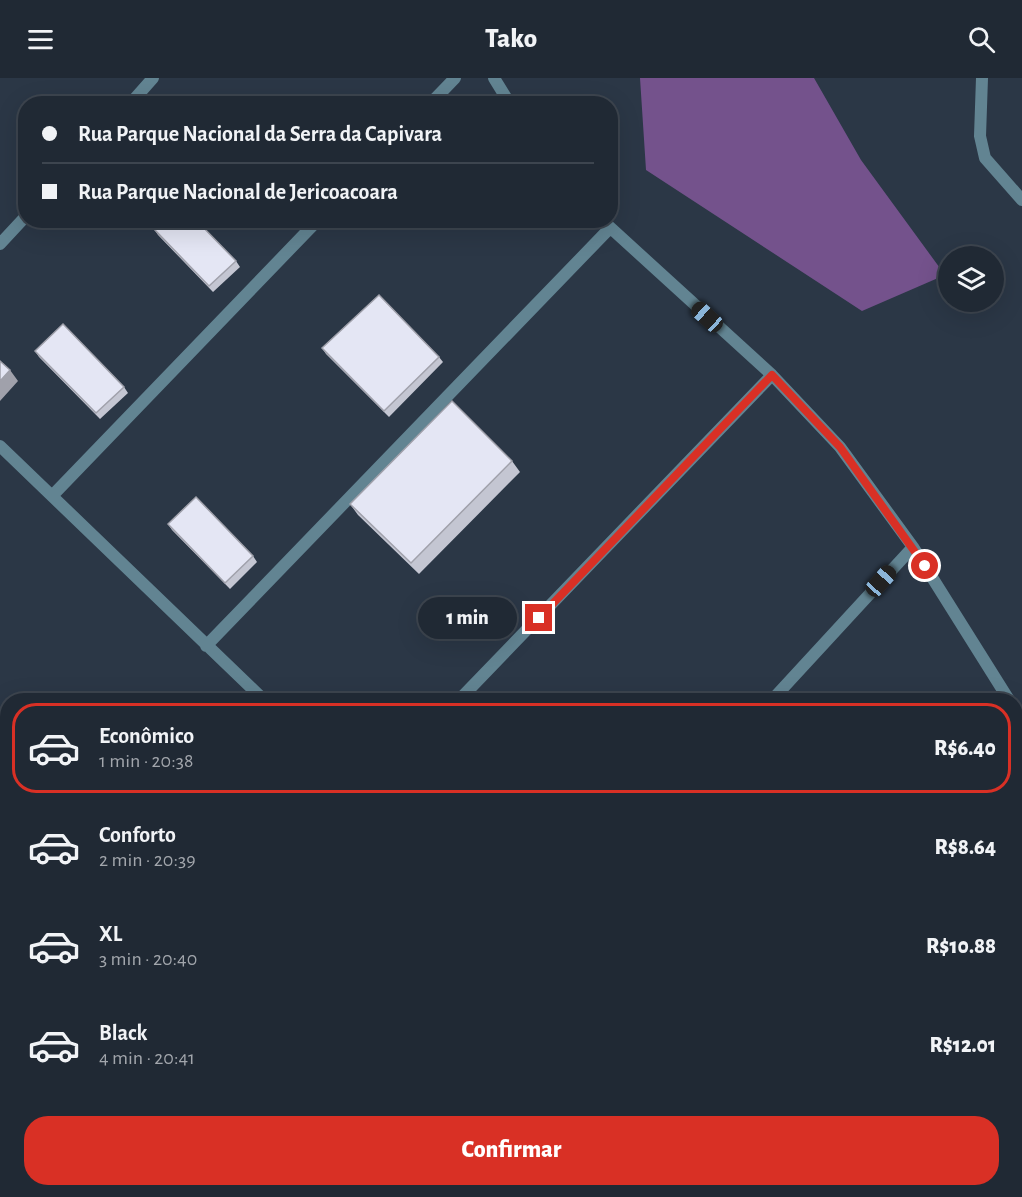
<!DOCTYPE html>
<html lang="pt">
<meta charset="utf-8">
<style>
:root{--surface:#202934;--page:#28313c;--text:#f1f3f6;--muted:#a2a6ac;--line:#3d454f;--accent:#d93025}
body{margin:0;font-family:"Alegreya Sans",sans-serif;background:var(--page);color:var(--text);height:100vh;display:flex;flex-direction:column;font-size:22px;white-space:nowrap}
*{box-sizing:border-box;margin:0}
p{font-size:20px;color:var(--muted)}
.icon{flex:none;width:33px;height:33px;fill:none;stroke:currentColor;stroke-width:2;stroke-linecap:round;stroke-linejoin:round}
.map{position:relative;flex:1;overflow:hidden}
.side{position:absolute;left:0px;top:615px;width:1023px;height:504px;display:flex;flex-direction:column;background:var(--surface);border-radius:24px 24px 0 0;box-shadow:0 6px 24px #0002,0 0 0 2px var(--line)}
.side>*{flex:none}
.banner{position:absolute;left:18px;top:18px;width:600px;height:132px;border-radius:24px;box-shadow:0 6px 24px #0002,0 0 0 2px var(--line);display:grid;align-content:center;height:132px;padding:0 24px;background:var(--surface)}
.fabs{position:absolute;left:938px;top:168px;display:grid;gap:12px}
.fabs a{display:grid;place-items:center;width:66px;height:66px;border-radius:50%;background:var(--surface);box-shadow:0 6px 24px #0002,0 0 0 2px var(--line);font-size:30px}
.end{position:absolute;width:27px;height:27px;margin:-14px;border:8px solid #d93025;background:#fff;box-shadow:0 0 0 3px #fff}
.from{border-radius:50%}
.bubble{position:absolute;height:42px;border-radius:21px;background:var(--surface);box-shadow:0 6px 24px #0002,0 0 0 2px var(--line);font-size:20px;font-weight:800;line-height:42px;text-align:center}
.car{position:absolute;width:18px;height:36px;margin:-18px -9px;border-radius:8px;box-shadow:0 0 4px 2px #0007;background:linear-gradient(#222 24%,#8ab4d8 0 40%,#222 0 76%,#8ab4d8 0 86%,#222 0)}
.banner b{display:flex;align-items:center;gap:21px;height:57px;font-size:22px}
.banner b+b{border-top:2px solid var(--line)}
.banner i{width:15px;height:15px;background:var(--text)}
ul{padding:10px 0 0;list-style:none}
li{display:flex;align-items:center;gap:18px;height:90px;margin:0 12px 9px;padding:0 12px;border:3px solid transparent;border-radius:24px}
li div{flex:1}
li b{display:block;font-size:22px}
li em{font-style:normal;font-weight:800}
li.on{border-color:var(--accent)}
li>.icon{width:54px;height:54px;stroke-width:1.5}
.cta{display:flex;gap:12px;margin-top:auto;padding:12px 24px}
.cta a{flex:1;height:69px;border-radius:24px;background:var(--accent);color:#fff;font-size:24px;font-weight:800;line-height:69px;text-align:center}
header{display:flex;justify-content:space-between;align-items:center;height:78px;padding:0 24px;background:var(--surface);font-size:27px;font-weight:800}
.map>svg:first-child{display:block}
</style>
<header><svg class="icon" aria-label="menu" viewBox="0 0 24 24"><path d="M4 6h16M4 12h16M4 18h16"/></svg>Tako<svg class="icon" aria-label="search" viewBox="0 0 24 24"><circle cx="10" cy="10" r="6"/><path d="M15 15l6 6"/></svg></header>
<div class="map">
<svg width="1022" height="1119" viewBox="0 0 1022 1119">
<rect width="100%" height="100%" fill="#2b3746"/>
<path fill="#74528c" d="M640,0h174l47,82 84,115 -83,36 -216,-141z"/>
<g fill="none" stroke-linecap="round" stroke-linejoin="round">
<path stroke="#628492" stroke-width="12" d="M494,0l16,26
M982,0l-2,58 5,22 37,42
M130,26l23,-26
M430,26l25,-26
M602,142l170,155 68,72 73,100 96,153
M0,166l26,-28
M0,368l264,254
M52,418l266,-276
M206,568l403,-417
M459,622l313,-325
M772,622l141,-153
M1016,634l6,10
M1016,664l6,-7
M0,668l8,7
M0,957l8,7
M1016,976l6,-7
M160,1112l7,7
M466,1112l8,7
M781,1112l8,7
M879,1119l7,-7"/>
</g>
<path fill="#c4c6d2" d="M86,142h17l-8,9z
M154,151l82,32 4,6 -27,25 -55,-57z
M322,270l117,9 4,5 -54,55 -63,-63z
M35,273l89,36 4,6 -28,26 -61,-62z
M512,383l8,11 -101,102 -61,-59 -8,-11z
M168,446l85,32 4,6 -27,27 -58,-59z
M509,1112h52l-8,7h-37z"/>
<path fill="#a0a1ab" d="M94,142h9l-8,9 -4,-6z
M10,292l8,11 -18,20v-20z"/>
<path fill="#e4e6f4" stroke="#a0a1ab" stroke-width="1.5" d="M164,142h32l40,41 -27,25 -55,-57z
M379,217l60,62 -55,54 -62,-63z
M63,246l61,63 -28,26 -61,-62z
M0,283l10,9 -10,11z
M452,323l60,60 -101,102 -61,-59z
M196,419l57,59 -28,27 -57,-59z
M510,1112h41l-8,7h-26z"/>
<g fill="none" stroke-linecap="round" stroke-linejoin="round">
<path stroke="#d93025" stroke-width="8" d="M539,540l233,-243 68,72 85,119"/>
</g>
</svg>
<div class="fabs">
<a><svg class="icon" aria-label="layers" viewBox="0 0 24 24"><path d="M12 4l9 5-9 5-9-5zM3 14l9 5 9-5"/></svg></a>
</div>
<i class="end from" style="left:925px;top:488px"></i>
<i class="end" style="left:539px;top:540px"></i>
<div class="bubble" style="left:418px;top:519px;width:99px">1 min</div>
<i class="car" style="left:707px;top:239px;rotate:312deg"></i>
<i class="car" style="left:881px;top:503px;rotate:42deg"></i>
<div class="banner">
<b><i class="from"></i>Rua Parque Nacional da Serra da Capivara</b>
<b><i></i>Rua Parque Nacional de Jericoacoara</b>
</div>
<section class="side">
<ul>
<li class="on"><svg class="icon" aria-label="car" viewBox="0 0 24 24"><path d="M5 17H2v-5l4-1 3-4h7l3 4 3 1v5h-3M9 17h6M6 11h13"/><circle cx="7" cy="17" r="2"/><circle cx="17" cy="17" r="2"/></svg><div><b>Econômico</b><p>1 min · 20:38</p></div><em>R$6.40</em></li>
<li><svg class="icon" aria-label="car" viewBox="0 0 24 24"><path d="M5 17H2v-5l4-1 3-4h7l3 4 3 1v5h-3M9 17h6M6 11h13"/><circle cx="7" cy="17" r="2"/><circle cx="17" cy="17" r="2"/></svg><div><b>Conforto</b><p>2 min · 20:39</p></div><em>R$8.64</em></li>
<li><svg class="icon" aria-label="car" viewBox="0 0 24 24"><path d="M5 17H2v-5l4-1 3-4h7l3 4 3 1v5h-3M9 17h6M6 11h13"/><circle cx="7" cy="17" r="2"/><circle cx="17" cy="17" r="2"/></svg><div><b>XL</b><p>3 min · 20:40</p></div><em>R$10.88</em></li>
<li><svg class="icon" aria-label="car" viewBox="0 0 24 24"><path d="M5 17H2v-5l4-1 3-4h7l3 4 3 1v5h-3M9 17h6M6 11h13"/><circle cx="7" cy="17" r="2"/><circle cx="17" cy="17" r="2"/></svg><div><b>Black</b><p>4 min · 20:41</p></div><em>R$12.01</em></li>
</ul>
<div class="cta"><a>Confirmar</a></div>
</section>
</div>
